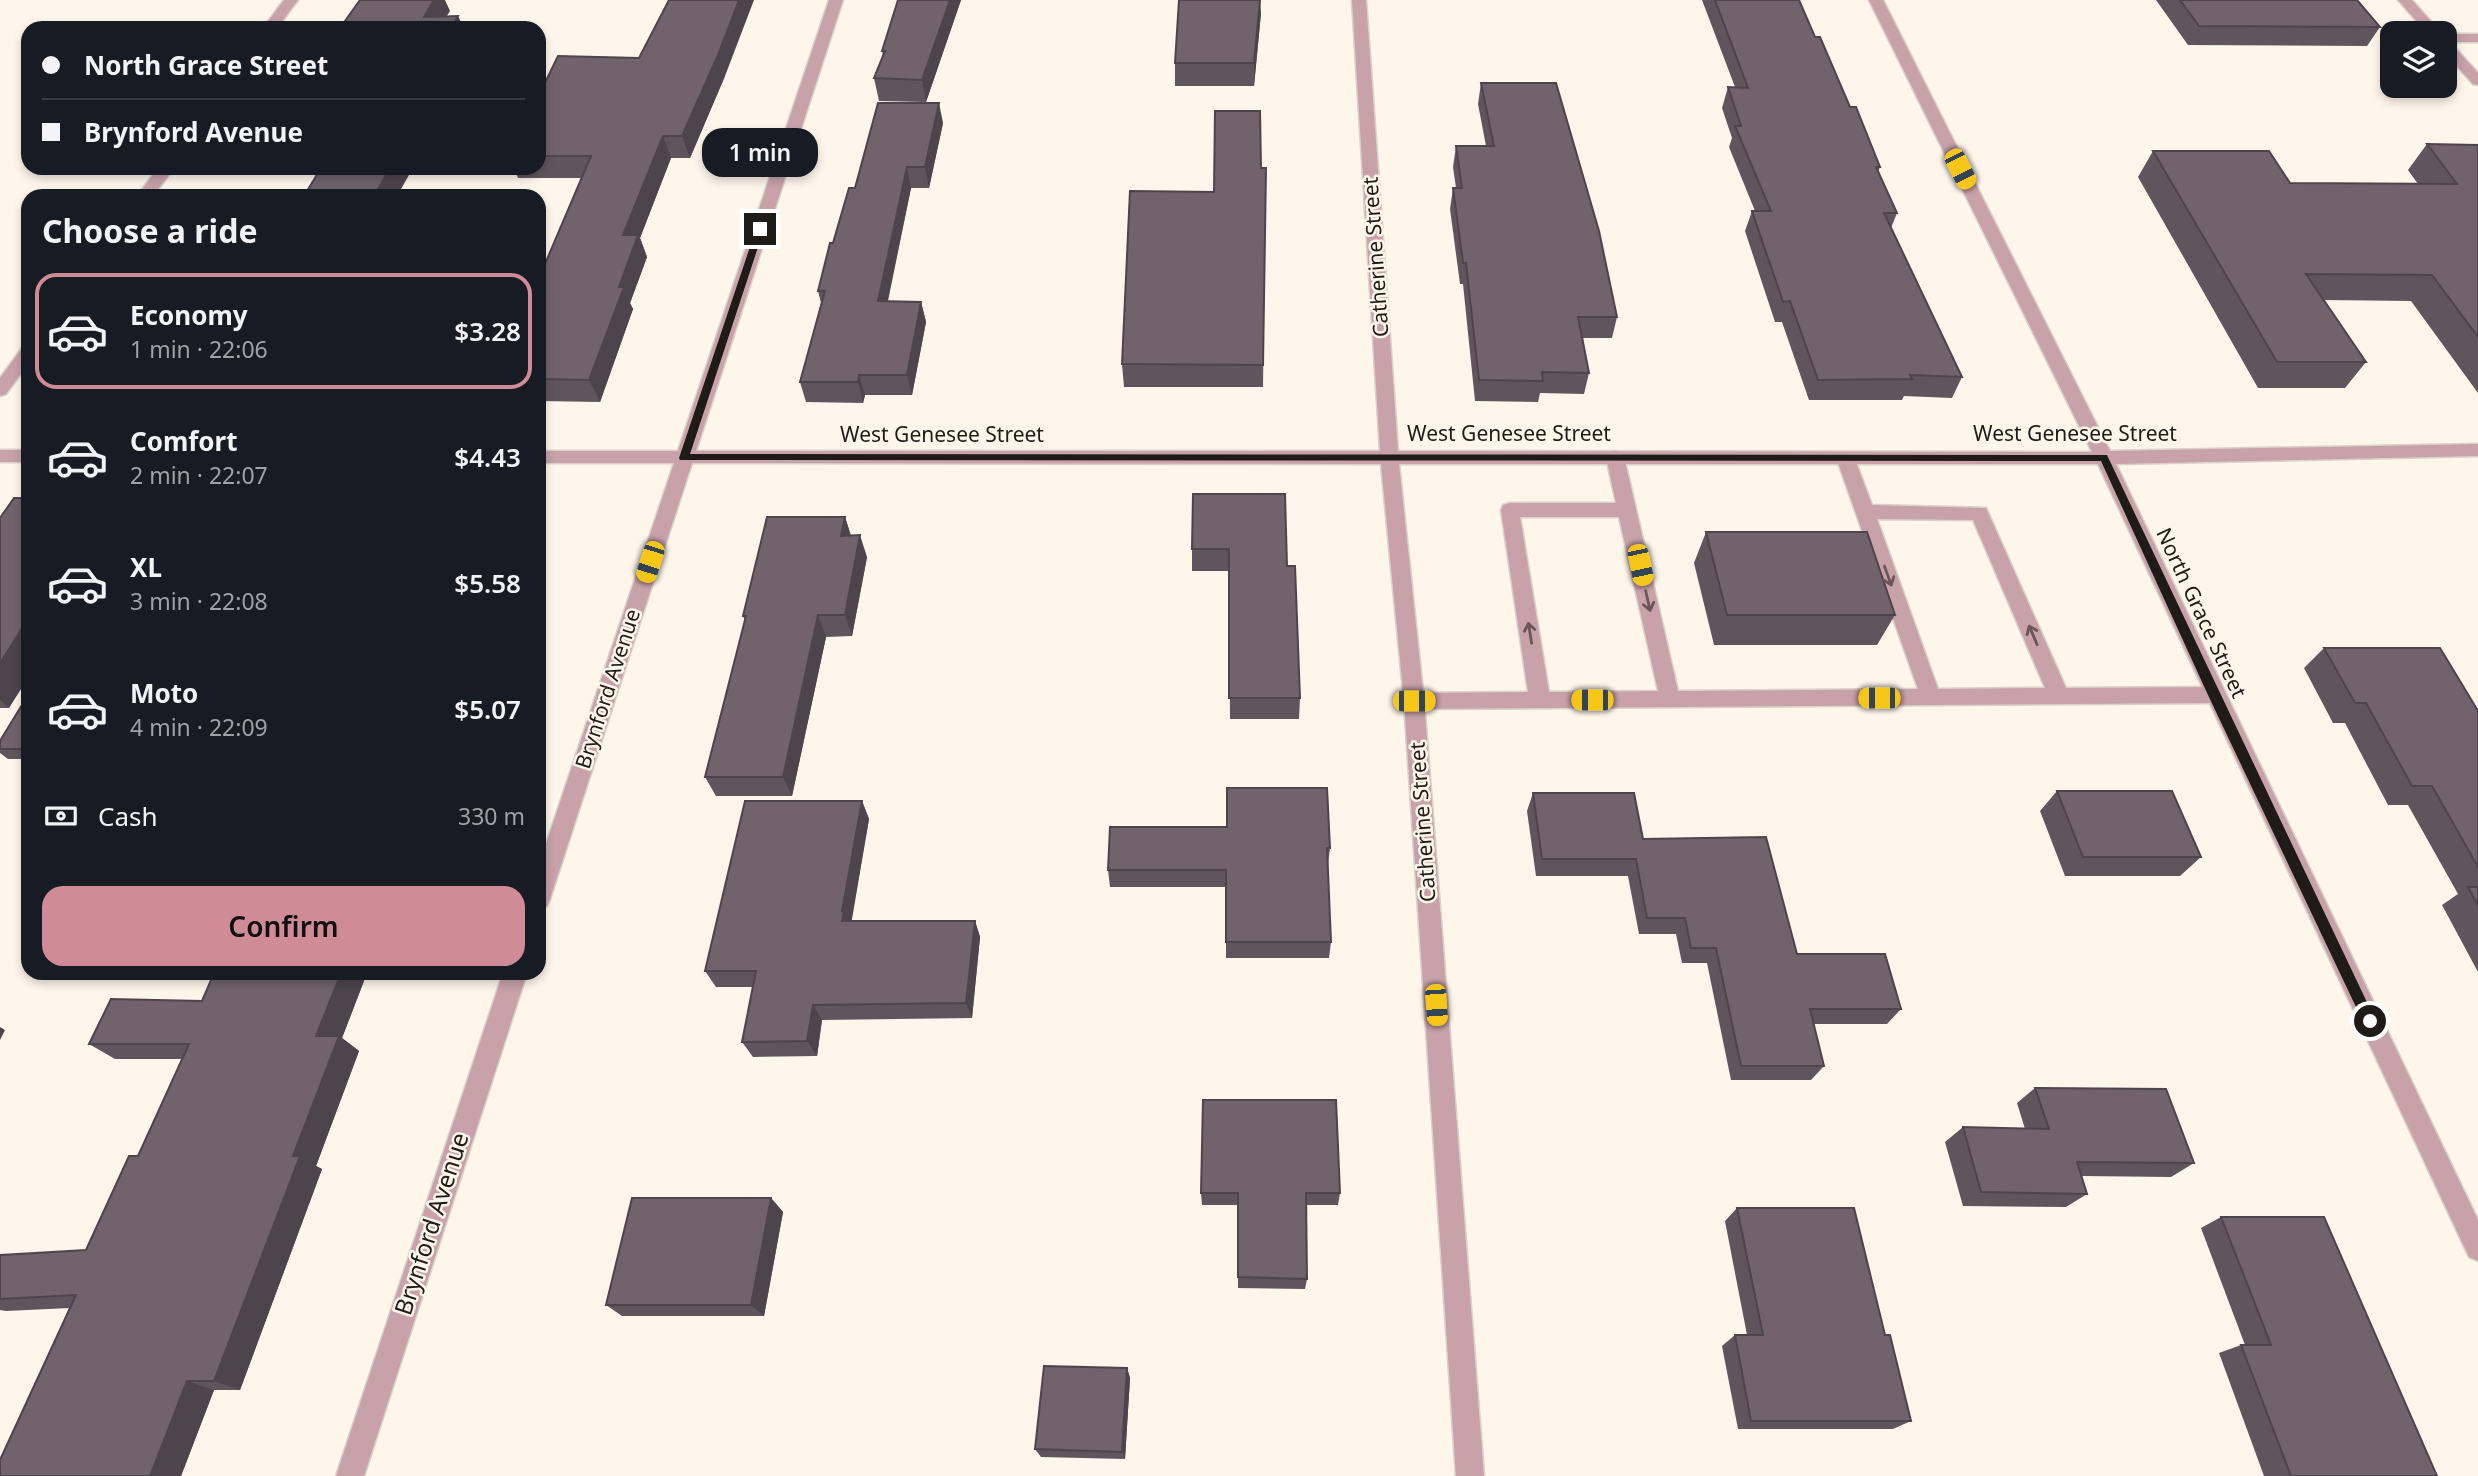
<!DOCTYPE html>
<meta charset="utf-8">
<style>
:root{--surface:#171b24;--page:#20242c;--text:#f1f3f6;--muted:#9ea1a6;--line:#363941;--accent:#cf8c97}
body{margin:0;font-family:"Noto Sans",sans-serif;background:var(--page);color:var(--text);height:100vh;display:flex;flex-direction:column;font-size:26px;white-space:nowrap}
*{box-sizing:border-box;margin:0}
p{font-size:23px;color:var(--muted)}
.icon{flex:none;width:38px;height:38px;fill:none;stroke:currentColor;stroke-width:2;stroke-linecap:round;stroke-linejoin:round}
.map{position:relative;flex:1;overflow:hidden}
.details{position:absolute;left:21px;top:189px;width:525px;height:791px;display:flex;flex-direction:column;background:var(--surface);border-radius:21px;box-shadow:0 4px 10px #0003}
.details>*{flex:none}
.guide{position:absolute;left:21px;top:21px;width:525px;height:154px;border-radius:21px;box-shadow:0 4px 10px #0003;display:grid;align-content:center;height:154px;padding:0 21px;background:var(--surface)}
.tools{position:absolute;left:2380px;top:21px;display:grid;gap:14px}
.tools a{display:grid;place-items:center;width:77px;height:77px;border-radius:14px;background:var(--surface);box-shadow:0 4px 10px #0003;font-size:35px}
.end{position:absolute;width:32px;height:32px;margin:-16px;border:9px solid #1f1b17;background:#fff;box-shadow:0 0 0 4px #fff}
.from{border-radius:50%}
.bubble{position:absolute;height:49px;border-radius:21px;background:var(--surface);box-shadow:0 4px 10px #0003;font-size:23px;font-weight:600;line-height:49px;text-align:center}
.car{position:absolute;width:21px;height:42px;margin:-21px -10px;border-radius:9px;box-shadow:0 0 5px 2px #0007;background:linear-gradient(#f5c518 24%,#345 0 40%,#f5c518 0 76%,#345 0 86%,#f5c518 0)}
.guide b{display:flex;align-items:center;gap:24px;height:66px;font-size:26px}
.guide b+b{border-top:2px solid var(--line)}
.guide i{width:18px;height:18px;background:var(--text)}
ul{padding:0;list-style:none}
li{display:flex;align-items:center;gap:21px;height:116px;margin:0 14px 10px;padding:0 7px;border:4px solid transparent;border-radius:21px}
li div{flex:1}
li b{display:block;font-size:26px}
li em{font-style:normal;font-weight:600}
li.on{border-color:var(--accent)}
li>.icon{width:63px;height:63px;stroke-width:1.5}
h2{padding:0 21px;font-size:32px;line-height:84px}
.pay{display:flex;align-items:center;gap:18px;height:77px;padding:0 21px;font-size:26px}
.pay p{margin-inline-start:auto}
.action{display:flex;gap:14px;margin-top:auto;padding:14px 21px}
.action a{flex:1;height:80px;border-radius:21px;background:var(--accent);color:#111;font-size:28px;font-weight:600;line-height:80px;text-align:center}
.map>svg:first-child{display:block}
</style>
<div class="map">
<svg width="2478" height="1476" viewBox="0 0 2478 1476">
<rect width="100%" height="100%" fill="#fef5eb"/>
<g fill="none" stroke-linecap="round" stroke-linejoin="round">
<g stroke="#dad2c9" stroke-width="3">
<path id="service" d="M2445,34h33v8h-33z
M1615,451l6,1 3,5 54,234 240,-2 -82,-232 3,-5h12l3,5 18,48 114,3 80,180 148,-1 7,2 3,6 -3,6 -7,2 -800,6 -7,-2 -3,-6 3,-6 7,-2 114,-1 -27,-182 2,-5 7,-2h106l-10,-46 3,-5zM1520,517h99l39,174 -109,1zM1877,519l96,1 72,168 -107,1z"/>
</g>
<g stroke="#dad2c9" stroke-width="3">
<path id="minor" d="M284,0h14l-21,28h-14z
M829,0h14l-147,451h684l-28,-451h14l32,451 694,1 -223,-452h14l227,451 368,-7v12l-362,8 362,756v41l-9,-4 -371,-793h-699l25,237 60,775h-28l-52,-775 -23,-237 -689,-1 -142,436 -3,7 -8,3v-44l135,-402h-135v-12h139z
M158,168h16l-21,28h-16z
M28,346v18l-22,30 -6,2v-18l22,-30z
M0,450h28v12h-28z
M503,973h24l-163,503h-28z"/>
</g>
<g stroke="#dad2c9" stroke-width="3">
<path id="tertiary" d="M2398,0h14l29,33h-14z
M2445,41l5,1 28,31v12l-5,-1 -28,-31z"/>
</g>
<use href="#service" fill="#c8a1a9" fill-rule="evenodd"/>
<use href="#minor" fill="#c8a1a9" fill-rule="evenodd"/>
<use href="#tertiary" fill="#c8a1a9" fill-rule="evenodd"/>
</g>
<path fill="#60555d" d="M961,0l-35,102 -47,-1 -5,-23 9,-23 -1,-4z
M1702,0h97l16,37 65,130 -2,5 19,41 -6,15 71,149 -10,21 -48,-2 -2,4h-93l-27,-78h-7l-30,-91 7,-20h3l-26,-64 3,-9 -10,-30 6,-21h7z
M2156,0h201l23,27 -13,19 -179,-1z
M1261,13l-7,73h-79v-23z
M639,58l86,18 -35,82h-19l-31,80 7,19 -17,46 3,6 -33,93 -61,-1v-123l43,-100h-64l-4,-10h25v-73z
M1481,83l136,234 -5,21h-29l6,35 -5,21 -44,-1 -2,9 -63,-1 -12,-117h-3l-10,-75 3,-21h3l-3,-21 3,-21h30l-8,-42z
M943,123l-14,65h-18l-23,113 33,1 5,20 -14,73h-47l-2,8 -57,-1 -6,-20 21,-79 -3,-12 15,-48 22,-55z
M2427,144l51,1v248l-67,-92 -87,-1 42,62 -21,26h-87l-120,-211 15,-26 137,32 128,1 -10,-14z
M1261,168h5l-3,219h-139l-2,-23 92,-172z
M1193,494l94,72 13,132 -1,21h-69l-1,-148h-37v-22z
M845,517l6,19 16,21 -15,79 -26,1 -34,159h-76l-11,-19 40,-156 -2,-5z
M0,518l9,190h-9z
M1706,532l189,83 -18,30h-163l-20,-82z
M2324,648l154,63v261l-36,-67 16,-11 -50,-89h-20l-43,-82h-12l-29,-55z
M28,695v64h-20l-8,-6v-12z
M2057,791l144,66 -21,19h-115l-25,-65z
M1533,793l110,46 154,115 104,55 -14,15h-74l11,42 -13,14h-80l-24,-117h-25l-6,-29h-37l-11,-58h-92l-9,-65z
M862,801l7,18 -18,102h124l5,16 -8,81 -150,2 -5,36 -64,1 -11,-15 11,-55h-37l-11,-16z
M1330,848l-2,16 3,78 -2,16h-103v-71h-116l-2,-17z
M53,973h77l-1,2h-73z
M214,973h153l-25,65 17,13 -43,115 6,3 -82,221h-26l-33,86h-181l70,-168 -64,3 -6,-1v-55l86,-5 52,-94 44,-97h-67l-26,-15 113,-43z
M2035,1088l159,75 -23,14 -89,-1 5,18 -21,13 -103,-1 -18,-64 18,-15 62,2 -8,-26z
M1201,1193h139l-2,12h-32l1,74 -2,10 -67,-1v-83h-36z
M771,1198l12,14 -19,104h-142l-16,-11z
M1737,1208l148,127 26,86 -18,8h-155l-16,-83 13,-11h12l-22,-114z
M2221,1217l216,259h-173l-45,-123 22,-8h4l-44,-117z
M1127,1368l3,10 -5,81 -84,-2 -6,-8z"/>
<path fill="#4e454c" d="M425,0h20l5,11 -11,17 -15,-11z
M739,0h15l-29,76 -35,82 -8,-22z
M950,0h11l-35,102 -4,-22z
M1260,0l1,13 -7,73v-23z
M458,16l6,12h-12z
M939,103l4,20 -14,65 -4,-21z
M663,136l8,22 -31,80 7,19 -17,46 3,6 -33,93 -11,-22 30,-93 4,-52z
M907,167l4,21 -28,134 -5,-21z
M390,168h23l-16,28h-23z
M921,302l5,20 -14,73 -5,-20z
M859,375l6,20 -2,8 -5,-21z
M845,517l7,22 -11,-3z
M860,535l7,22 -15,79 -7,-21z
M818,615l8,22 -34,159 -9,-19z
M28,619v59l-19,30 -9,-8v-37z
M862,801l7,18 -18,106 -9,-4v-10z
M975,921l5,16 -8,81 -6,-15z
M341,973h26l-25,65 17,13 -43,115 6,3 -82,221 -26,-9 79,-225 23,-120z
M813,1005l9,15 -5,36 -10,-15z
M0,1027l5,3 -5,10z
M771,1198l12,14 -19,104 -13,-11z
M1127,1368l3,10 -5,81 -3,-7z
M187,1381l27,9 -33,86h-31z"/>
<path fill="#70636c" stroke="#4e454c" stroke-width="2" d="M360,0h74l-10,17 34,-1 -6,12h-112z
M669,0h70l-21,55 -36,81h-19l-40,99h15l-19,52h5l-35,93 -50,-1v-101l52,-122h-52v-61l19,-39 81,2z
M898,0h52l-28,80 -48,-2 11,-27h-3z
M1179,0h81l-6,63h-79z
M1715,0h84l16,37h5l30,70h6l24,60h-4l21,46h-13l78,164 -52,-2 2,4 -94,1 -28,-79 -7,1 -31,-91h19l-36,-85h6l-13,-39 20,1z
M2180,0h177l23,27 -181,-1z
M1481,83h75l43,148 18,86h-39l11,56 -47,-1 1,9 -64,-1 -13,-117h-3l-10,-75h9l-6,-42h38z
M878,103h61l-14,64h-18l-29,134 43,1 -14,73h-48l-1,7h-58l25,-91h-7l12,-48h3l16,-55h6z
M1215,111h45l1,57h5l-3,197 -141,-1 8,-173 84,1z
M2427,144l51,1v192l-46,-62 -126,-1 60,88h-89l-124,-211h116l21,32 167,1z
M321,168h69l-16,28h-70z
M1193,494h92l2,72h8l5,132h-71v-149h-37z
M14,498h14v121l-28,44v-145z
M767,517h78l-4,19 19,-1 -15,80h-27l-35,162h-78l41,-161h-3z
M1706,532h161l28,83h-168z
M2324,648h116l38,63v156l-46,-81h-20l-46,-83h-11z
M28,695v54h-28v-8z
M1227,788h100l3,60h-3l4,94h-105v-72h-118l2,-43h117z
M2057,791h115l29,66h-118z
M1533,793h101l9,46 123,-2 31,117h88l16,55h-91l14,57h-83l-25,-118h-25l-6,-30h-38l-11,-59h-94z
M745,801h117l-20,110h2l-2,10h133l-9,82 -153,2 -6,36 -65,1 14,-71h-51z
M2468,887h10v19z
M214,973h127l-25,63h23l-46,120h7l-86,225h-27l-37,95h-150v-16l76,-165 -76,4v-44l86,-5 43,-94h9l51,-112h-100l22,-45 91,2z
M2035,1088l131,1 28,74 -117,-1 10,32 -106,-2 -18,-65 86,2z
M1203,1100h133l4,93h-34l1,86 -69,-2v-84h-37z
M632,1198h139l-20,107h-145z
M1737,1208h117l31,127h5l21,86h-160l-16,-86h28z
M2221,1217h103l113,259h-146l-50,-131h30z
M1044,1366l83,2 -5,84 -87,-3z"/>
<defs><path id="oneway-shaft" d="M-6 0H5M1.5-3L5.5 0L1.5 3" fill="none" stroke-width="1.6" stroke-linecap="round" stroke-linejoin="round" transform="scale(1.75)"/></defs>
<g stroke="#6b5759">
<use href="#oneway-shaft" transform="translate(1888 576) rotate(70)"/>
<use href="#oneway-shaft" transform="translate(1648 601) rotate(77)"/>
<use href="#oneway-shaft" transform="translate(1530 633) rotate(-99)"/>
<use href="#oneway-shaft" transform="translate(2033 635) rotate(-113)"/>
</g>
<path fill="#1f1b17" d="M760,226l4,3 -74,225 1417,1 267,562v9h-9l-157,-331 -107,-234 -1421,-1 -1,-2 77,-229z"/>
<g text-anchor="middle" stroke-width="5" stroke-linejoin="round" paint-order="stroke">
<g font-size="21" fill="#1f1b17" stroke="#fef5eb">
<text transform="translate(1376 257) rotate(-94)" y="7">Catherine Street</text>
<text x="1509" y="441">West Genesee Street</text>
<text x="2075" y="441">West Genesee Street</text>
<text x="942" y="442">West Genesee Street</text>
<text transform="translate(2201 613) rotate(65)" y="7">North Grace Street</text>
<text transform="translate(608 689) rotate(-72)" y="7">Brynford Avenue</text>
<text transform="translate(1423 822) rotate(-94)" y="7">Catherine Street</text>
</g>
<g font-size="24" fill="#1f1b17" stroke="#fef5eb">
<text transform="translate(432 1224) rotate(-72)" y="8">Brynford Avenue</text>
</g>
</g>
</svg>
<div class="tools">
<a><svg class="icon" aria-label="layers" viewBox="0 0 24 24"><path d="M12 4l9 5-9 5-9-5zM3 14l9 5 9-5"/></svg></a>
</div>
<i class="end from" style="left:2370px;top:1021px"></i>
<i class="end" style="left:760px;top:229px"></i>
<div class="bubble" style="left:702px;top:128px;width:116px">1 min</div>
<i class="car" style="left:1960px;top:169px;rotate:153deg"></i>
<i class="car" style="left:650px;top:562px;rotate:198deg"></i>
<i class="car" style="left:1640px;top:565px;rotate:168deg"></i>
<i class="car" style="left:1879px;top:698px;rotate:270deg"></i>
<i class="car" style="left:1592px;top:700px;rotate:270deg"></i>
<i class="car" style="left:1414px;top:701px;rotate:90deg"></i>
<i class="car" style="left:1436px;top:1005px;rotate:176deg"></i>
<div class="guide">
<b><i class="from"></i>North Grace Street</b>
<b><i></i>Brynford Avenue</b>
</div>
<section class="details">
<h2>Choose a ride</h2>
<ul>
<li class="on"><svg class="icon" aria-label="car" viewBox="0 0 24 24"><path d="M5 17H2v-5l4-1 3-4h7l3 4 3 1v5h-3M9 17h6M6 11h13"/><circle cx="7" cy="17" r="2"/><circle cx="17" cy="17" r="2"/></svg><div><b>Economy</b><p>1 min · 22:06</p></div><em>$3.28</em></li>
<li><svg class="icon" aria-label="car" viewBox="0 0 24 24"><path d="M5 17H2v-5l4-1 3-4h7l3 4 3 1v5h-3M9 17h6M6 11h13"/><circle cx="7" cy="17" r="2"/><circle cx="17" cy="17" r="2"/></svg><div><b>Comfort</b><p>2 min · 22:07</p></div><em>$4.43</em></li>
<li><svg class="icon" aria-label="car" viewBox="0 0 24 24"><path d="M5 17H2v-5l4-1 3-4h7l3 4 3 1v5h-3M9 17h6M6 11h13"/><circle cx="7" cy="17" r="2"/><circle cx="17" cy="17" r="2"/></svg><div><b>XL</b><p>3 min · 22:08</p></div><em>$5.58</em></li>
<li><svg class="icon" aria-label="car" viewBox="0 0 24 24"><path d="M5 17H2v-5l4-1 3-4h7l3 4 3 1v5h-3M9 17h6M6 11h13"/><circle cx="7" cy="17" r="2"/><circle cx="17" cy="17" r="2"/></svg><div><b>Moto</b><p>4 min · 22:09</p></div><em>$5.07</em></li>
</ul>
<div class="pay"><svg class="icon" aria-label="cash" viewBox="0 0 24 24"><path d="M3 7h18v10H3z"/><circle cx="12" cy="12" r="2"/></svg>Cash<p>330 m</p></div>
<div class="action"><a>Confirm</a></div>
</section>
</div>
